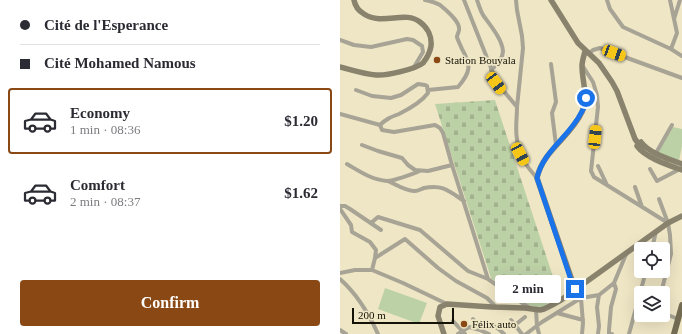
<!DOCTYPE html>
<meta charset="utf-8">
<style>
:root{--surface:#fff;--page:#f2f2f3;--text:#2b2b33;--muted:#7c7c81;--line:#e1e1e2;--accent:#894814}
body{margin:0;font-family:Georgia,serif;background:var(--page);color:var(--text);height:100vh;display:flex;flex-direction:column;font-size:15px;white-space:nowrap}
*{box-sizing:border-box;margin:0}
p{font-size:13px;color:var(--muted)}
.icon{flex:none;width:22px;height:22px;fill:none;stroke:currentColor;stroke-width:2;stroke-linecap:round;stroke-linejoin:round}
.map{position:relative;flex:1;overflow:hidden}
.panel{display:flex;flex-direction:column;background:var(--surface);width:340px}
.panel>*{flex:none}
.banner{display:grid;align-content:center;height:88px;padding:0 20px;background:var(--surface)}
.buttons{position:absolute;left:294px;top:242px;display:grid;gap:8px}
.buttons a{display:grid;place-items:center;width:36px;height:36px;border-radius:4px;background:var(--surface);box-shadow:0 4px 16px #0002;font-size:20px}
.scale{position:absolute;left:12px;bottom:10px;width:102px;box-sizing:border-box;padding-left:4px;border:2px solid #141106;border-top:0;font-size:11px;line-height:14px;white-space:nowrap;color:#141106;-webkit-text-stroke:3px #efe6c5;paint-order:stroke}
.end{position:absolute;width:18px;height:18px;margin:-9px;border:5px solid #1a73e8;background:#fff;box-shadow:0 0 0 2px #fff}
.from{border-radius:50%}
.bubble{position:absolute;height:28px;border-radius:4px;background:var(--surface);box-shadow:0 4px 16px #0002;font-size:13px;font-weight:700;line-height:28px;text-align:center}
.car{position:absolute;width:12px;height:24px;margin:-12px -6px;border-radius:5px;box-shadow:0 0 3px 1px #0007;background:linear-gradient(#f5c518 24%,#345 0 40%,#f5c518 0 76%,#345 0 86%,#f5c518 0)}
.banner b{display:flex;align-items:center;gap:14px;height:38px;font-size:15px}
.banner b+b{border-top:1px solid var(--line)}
.banner i{width:10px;height:10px;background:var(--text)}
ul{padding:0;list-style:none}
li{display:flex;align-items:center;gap:12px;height:66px;margin:0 8px 6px;padding:0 12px;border:2px solid transparent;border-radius:4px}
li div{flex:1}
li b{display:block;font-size:15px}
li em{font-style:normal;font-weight:700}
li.current{border-color:var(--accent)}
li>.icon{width:36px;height:36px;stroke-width:1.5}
.cta{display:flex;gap:8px;margin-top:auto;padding:8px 20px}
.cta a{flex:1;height:46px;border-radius:4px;background:var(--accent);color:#fff;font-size:16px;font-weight:700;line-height:46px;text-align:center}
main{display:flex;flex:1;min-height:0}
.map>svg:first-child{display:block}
</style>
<main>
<section class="panel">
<div class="banner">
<b><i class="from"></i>Cité de l'Esperance</b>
<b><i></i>Cité Mohamed Namous</b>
</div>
<ul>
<li class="current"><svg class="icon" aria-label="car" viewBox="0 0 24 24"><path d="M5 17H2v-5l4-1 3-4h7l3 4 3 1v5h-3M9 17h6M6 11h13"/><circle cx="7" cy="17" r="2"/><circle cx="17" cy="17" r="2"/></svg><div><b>Economy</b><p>1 min · 08:36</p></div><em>$1.20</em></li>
<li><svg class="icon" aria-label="car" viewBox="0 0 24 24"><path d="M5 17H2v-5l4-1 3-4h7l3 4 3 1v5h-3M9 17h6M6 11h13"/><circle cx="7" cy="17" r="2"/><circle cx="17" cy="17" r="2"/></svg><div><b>Comfort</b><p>2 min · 08:37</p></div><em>$1.62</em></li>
</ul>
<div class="cta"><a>Confirm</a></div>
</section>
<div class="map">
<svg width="342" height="334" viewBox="0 0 342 334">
<defs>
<pattern id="cemetery-stones" width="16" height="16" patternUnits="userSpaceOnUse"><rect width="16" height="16" fill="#bdd1a7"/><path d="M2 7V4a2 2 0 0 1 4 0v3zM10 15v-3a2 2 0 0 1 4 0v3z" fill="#a2b28e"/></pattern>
</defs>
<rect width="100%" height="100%" fill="#efe6c5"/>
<path fill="url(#cemetery-stones)" d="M155,100l64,195 -16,12h-4l-9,-1 -39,-28 -56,-174z"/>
<path fill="#bdd1a7" d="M333,127l9,2v17l-3,15 -21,-9z
M45,288l42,15 -8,21 -41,-15z"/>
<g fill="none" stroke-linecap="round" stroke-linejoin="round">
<path stroke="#cec6a8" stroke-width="5.5" stroke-dasharray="5.5 3" stroke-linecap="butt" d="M302,148l12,7 28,12"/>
<path stroke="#a7a395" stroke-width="4" d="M85,0c5,1 10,2 15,5 5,4 19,16 19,23 1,3 -2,6 -2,9 1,4 4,9 5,12 10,17 8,24 -4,38l-30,3
M124,0l33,83 20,24c0,11 -2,22 0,32 1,16 10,28 20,39
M137,0c2,5 3,10 6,15 7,10 19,24 20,36 0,8 -6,14 -12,19
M176,0l1,10 5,26 1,12 -6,59
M267,0l3,9 13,18 48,22 11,7
M330,0l7,33 -6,16
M334,19l6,-19
M0,40l14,5 17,2 36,-8 6,1 9,6 1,6 -9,15
M248,54l5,-4 7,-2 82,30
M211,64l5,38 -4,11 4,32
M242,65l11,17 4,13 1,12 -7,64 3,6 74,46
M16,90l16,6 19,2 10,-3 17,-11 7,1 2,1 1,7c-6,8 -19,16 -29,21 -8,3 -13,5 -19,11l2,5 12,2 41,-7 5,3 3,5 9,32 -24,6 -13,-1 -7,-5 -6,-7 -24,-7 -16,-6
M0,114l40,11
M316,153l16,-28
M7,164c12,7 25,16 40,17 8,0 25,-7 33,-10
M112,165l36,114
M258,166l9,19
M310,169l7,12 23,-12
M48,181c7,3 19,11 27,10 3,0 6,-2 9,-3 19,-4 25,3 40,13
M295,187l7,20
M319,199l9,24 2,12 1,19 -10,39
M0,206h5l5,3 31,21
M0,209l11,16 1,7 18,10 6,8 -1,8
M31,223l7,-6 42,13 48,41 20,8 43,30
M312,249l4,-18
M32,270l31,13 44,21
M0,273l15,-3h17l3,-12 30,-19 33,29 18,13 31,17 9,9
M0,279c17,15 29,35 38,55
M235,289l6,9 18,-3 15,-12 13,-31
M196,310l1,16 2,8
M217,313l26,7
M323,313l15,6
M133,319l9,10
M171,320l11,14
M113,321l12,13
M175,325l10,-8
M0,330l6,4
M140,330l9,4
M118,334l11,-7 11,3c12,-6 14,-6 24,4
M186,334l16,-12 39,-24 2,25 -1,11
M258,334l1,-8 -2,-19 2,-12
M272,334h-3v-4l2,-23 5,-18 -2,-6
M289,334l17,-63"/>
<path stroke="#89836e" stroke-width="5.5" d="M211,0l27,43 21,20 13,19 5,9 18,48 3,4 4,5
M0,67c12,3 24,7 36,8 10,1 40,-6 47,-12 4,-5 7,-11 8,-17 1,-9 -3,-18 -11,-24 -15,-12 -37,4 -56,-8 -5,-3 -9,-8 -10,-14
M301,142c8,11 28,17 41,22
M297,146c9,12 31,19 45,24
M235,289l-38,-111c6,-28 34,-41 45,-66 7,-15 0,-30 0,-46 0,-5 2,-10 3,-15
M104,334l-6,-18 2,-9 7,-3 45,3 33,1 15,2 4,-1 8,-4 9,-5 107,-77 14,-7"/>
<path stroke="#746c53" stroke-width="6" d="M334,334l8,-29"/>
</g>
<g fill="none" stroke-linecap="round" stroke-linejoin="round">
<path stroke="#1a73e8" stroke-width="5" d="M235,289l-3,-6 -35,-105c6,-27 32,-41 44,-65 3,-4 4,-10 5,-15"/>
</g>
<g fill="#894814" stroke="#efe6c5" stroke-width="1.5">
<circle cx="97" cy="60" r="4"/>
<circle cx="124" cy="324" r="4"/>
</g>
<g text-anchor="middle" stroke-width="3.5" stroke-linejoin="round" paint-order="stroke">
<g font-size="11" fill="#141106" stroke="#efe6c5" text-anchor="start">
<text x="105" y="64">Station Bouyala</text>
<text x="132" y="328">Félix auto</text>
</g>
</g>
</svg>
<div class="buttons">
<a><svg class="icon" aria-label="locate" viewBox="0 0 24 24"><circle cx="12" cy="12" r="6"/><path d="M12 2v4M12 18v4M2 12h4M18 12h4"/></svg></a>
<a><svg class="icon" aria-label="layers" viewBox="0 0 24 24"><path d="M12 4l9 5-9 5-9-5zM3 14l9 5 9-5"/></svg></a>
</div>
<div class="scale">200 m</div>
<i class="end from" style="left:246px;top:98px"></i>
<i class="end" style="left:235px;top:289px"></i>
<div class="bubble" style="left:155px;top:275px;width:66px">2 min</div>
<i class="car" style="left:274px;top:53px;rotate:110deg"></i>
<i class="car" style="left:156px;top:83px;rotate:143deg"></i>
<i class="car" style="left:255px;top:137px;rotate:6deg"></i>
<i class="car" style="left:180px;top:154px;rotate:152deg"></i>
</div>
</main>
